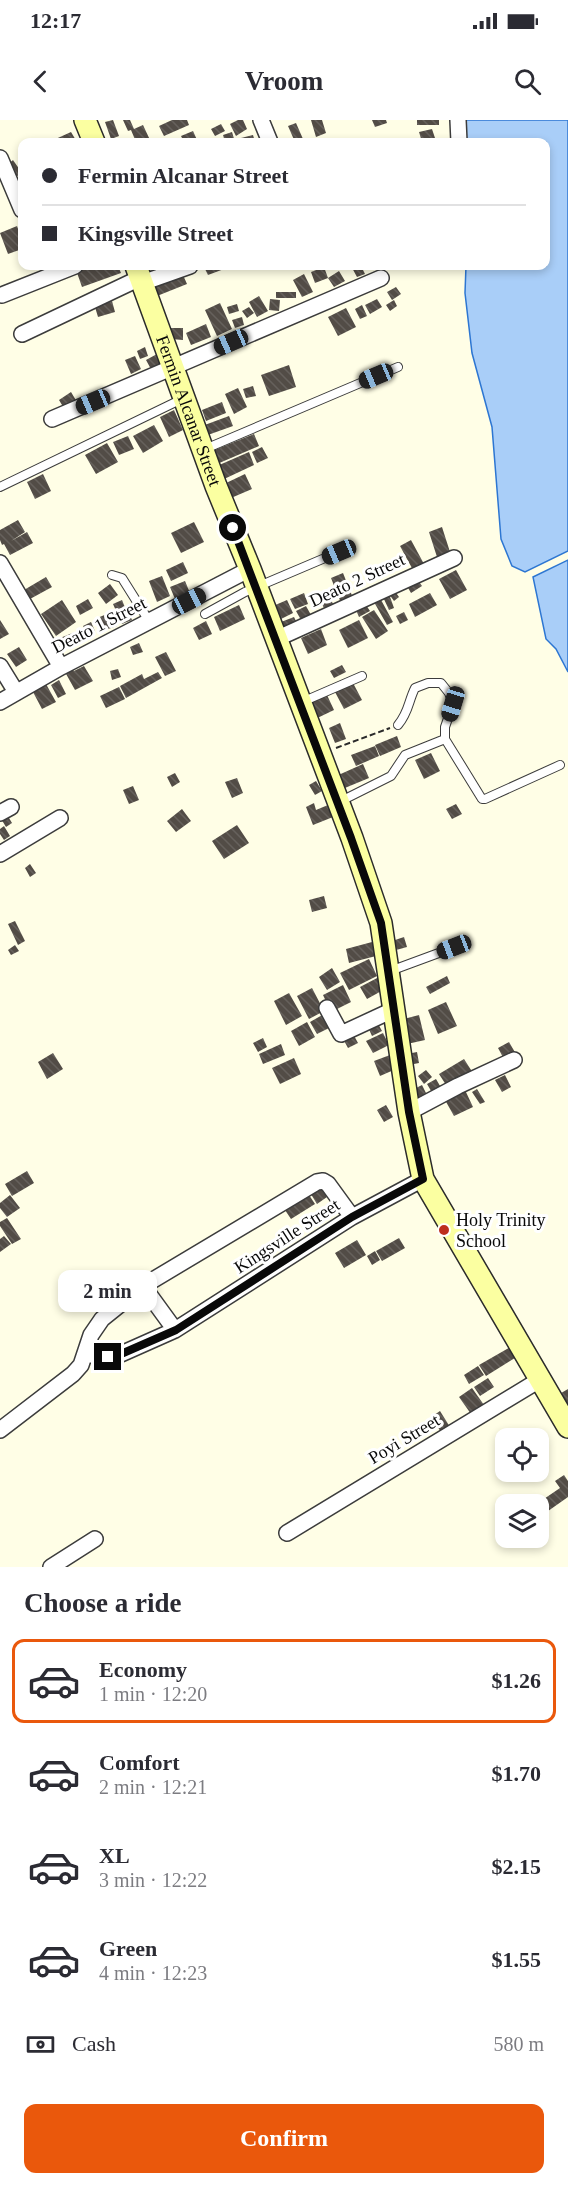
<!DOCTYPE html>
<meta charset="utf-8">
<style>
:root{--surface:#fff;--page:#f7f7f7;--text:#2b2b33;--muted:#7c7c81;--line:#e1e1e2;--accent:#ea580c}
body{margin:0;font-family:Georgia,serif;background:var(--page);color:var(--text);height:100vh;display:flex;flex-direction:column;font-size:22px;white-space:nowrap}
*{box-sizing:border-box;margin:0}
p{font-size:20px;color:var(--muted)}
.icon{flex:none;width:33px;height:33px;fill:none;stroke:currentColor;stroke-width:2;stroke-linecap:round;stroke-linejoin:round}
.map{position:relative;height:1447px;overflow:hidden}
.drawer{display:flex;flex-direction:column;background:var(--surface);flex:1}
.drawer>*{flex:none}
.guide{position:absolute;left:18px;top:18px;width:532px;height:132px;border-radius:12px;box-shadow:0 3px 9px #0003;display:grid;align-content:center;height:132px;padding:0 24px;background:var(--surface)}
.controls{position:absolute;left:495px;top:1308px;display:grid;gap:12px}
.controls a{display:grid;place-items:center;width:54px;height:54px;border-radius:12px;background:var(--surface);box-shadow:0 3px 9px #0003;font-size:30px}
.end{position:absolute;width:27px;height:27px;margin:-14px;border:8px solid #090909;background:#fff;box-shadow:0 0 0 3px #fff}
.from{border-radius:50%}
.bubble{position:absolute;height:42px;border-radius:12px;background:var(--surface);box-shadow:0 3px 9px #0003;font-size:20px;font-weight:600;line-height:42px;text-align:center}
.car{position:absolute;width:18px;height:36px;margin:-18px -9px;border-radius:8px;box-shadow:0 0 4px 2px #0007;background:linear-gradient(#222 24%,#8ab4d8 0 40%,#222 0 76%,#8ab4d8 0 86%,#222 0)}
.guide b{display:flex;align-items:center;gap:21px;height:57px;font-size:22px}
.guide b+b{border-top:2px solid var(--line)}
.guide i{width:15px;height:15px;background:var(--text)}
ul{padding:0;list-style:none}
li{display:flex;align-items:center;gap:18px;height:84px;margin:0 12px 9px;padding:0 12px;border:3px solid transparent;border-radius:12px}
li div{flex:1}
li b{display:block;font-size:22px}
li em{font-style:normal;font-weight:600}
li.active{border-color:var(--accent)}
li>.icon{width:54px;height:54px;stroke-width:1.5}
h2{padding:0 24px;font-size:27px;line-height:72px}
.pay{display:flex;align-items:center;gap:15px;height:66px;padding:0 24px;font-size:22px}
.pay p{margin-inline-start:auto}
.primary-button{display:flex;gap:12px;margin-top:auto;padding:12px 24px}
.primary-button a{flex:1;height:69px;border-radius:12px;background:var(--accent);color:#fff;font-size:24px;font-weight:600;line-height:69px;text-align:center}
.status{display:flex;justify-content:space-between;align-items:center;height:42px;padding:0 30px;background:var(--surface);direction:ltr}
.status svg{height:16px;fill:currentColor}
header{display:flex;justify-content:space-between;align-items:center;height:78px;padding:0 24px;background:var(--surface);font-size:27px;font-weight:600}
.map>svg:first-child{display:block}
</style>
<div class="status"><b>12:17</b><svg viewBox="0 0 49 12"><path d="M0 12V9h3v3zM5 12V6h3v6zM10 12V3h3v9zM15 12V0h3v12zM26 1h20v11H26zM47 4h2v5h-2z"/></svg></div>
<header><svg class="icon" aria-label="back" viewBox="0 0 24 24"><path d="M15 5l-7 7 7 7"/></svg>Vroom<svg class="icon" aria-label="search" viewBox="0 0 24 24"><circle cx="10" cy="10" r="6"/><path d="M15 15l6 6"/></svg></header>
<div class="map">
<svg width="568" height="1447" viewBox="0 0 568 1447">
<defs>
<pattern id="building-back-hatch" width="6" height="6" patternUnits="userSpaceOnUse" patternTransform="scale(1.5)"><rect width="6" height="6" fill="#524c46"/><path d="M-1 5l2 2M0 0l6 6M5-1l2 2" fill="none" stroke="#66615c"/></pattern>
</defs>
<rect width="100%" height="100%" fill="#fffee6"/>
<path fill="#a9cef8" stroke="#2d76d2" stroke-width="1.5" d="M462,0h106v431l-43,21 -13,-6 -11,-27 -9,-112 -20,-74 -7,-60 1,-27h80v-124h-83z
M568,440v112l-12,-23 -10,-10 -13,-62z"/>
<path fill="url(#building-back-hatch)" d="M113,0l6,16 -8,3 -6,-17z
M123,0h7l4,9 9,-4 7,15 -14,2 -5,-12 -3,1z
M172,0h15l2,5 -25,11 -5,-10z
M238,0h5l4,9 -11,7 -6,-12z
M311,0h11l4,13 -10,4z
M372,0h14l1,3 -12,4z
M417,0h22v5h-22z
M296,3l7,16 -8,3 -7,-16z
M221,4l4,7 -10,5 -4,-7z
M432,9l3,9 -13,4 -3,-10z
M193,11l5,11h-14l-3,-6z
M71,12l6,10h-28z
M232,12l3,10h-10l-2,-7z
M253,15l2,7h-17l-1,-3z
M13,40l9,13 -8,5 -8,-12z
M17,106l5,13v10l-14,5 -8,-21z
M79,146h39l3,7 -39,14 -7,-20z
M206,146h16l2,3 -16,6 -4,-8z
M351,146h10l4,8 -8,3z
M324,147l4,11 -13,5 -4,-11z
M339,151l6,10 -11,6 -6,-9z
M304,154l9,18 -11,5 -9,-17z
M183,155l4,9 -30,12 -4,-10z
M396,167l5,7 -9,6 -5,-8z
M276,172h20v6h-20z
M259,176l9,15 -11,6 -8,-15z
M270,179l10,1 -1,11 -10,-1z
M377,179l5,8 -12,7 -5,-9z
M394,180l3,6 -7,5 -4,-6z
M112,181l3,11 -17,5 -3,-10z
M220,183l12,26 -15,7 -12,-26z
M237,184l2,7 -10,3 -2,-7z
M362,185l5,11 -7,3 -5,-10z
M249,187l5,6 -7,5 -5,-7z
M346,188l10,19 -18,9 -10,-19z
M242,197l2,8 -9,3 -3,-8z
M206,204l5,13 -20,8 -5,-12z
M171,208h12v12l-12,-1z
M145,227l3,9 -8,3 -3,-8z
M157,234l6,12 -11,5 -6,-11z
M135,236l6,13 -10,5 -6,-14z
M289,245l7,22 -27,9 -8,-21z
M253,266l3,10 -10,2 -3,-9z
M238,268l9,19 -13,7 -9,-20z
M71,272l6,10 -12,8 -6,-10z
M222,282l4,11 -20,8 -4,-11z
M174,290l9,20 -14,7 -9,-20z
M229,296l4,10 -28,10 -3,-10z
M154,305l9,16 -20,12 -10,-17z
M254,314l5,12 -42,18 -5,-13z
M128,316l6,13 -15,6 -6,-13z
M107,323l11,19 -22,12 -11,-19z
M262,327l6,11 -11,5 -5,-11z
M249,332l5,13 -32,15 -5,-14z
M43,354l8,17 -16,8 -8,-17z
M245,354l7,15 -21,9 -7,-14z
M18,400l7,12 -14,9 16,-9 6,11 -23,12 -6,-11 -2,1 -2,-5v-10z
M194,402l10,20 -23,11 -10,-20z
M442,407l8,25 -13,5 -8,-25z
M411,420l13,24 -11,6 -13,-24z
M183,442l5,11 -17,8 -5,-11z
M456,450l11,20 -17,9 -11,-20z
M343,453l10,25 -12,5 -10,-25z
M162,456l8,20 -13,6 -8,-21z
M46,457l6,10 -22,12 -6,-9z
M417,459l5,7 -11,7 -4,-7z
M185,461l5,12 -15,6 -5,-12z
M110,464l8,11 -12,9 -8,-11z
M394,470l5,7 -5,4 -5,-7 5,14 -5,2 -6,-13z
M327,471l6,13 -9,4 -6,-12z
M304,473l4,11 -13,5 -5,-10z
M430,473l7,12 -22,12 -6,-13z
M380,478l13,24 -6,3 -13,-23z
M88,479l5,9 -13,7 -4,-9z
M62,480l14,22 -20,14 -15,-22z
M122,480l4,10 -9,3 -4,-9z
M287,480l6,13 -14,7 -6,-14z
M239,485l6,14 -25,12 -6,-14z
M366,485l4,6 -11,6 -3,-7z
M306,486l5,9 -10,5 -5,-9z
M374,490l14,21 -12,8 -14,-22z
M112,492l5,14 -15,5 -5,-13z
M129,492l3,8 -10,4 -3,-8z
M404,492l4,8 -8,4 -4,-8z
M294,497l3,6 -13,5 -3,-6z
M0,500l9,14 -9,5z
M359,500l9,18 -20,10 -9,-18z
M206,501l6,13 -13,6 -6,-12z
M91,502l4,9 -8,3 -4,-8z
M321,509l6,16 -19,9 -7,-16z
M75,512l5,11 -15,6 -5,-11z
M139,523l4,9 -10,3 -3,-8z
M19,527l8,13 -11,7 -9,-13z
M166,532l10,19 -11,5 -10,-19z
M342,545l4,7 -12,6 -4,-7z
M84,546l9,15 -18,9 -10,-18 7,-4 2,3z
M118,549l3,8 -9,3 -2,-9z
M158,552l4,6 -36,20 -6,-12 22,-12 2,5z
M59,560l7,14 -8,4 -7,-13z
M353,563l9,17 -18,9 -9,-17z
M46,564l10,18 -14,7 -9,-17z
M119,567l6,12 -19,9 -6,-12z
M327,575l7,15 -25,12 -7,-16z
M340,603l6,16 -11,4 -6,-15z
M397,616l4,11 -21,9 -5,-11z
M375,626l4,10 -23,10 -5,-11z
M431,633l9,18 -16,8 -9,-19z
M363,644l6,14 -29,12 -6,-13z
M175,653l5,9 -8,5 -5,-10z
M237,658l6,15 -11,5 -7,-16z
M316,661l6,10 -7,4 -6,-10z
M133,666l6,14 -10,4 -6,-14z
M314,683l2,7 12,-5 5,12 -20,8 -7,-18z
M456,684l6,10 -10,5 -6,-10z
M182,689l9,12 -15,11 -9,-11z
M6,693l6,10 -6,4 -6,-10z
M237,705l12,18 -25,16 -12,-18z
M4,706l6,10 -6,4 -4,-6v-5z
M30,744l6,9 -6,4 -5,-9z
M324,776l3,12 -15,4 -3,-12z
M15,801l10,20 -7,4 -10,-21z
M404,817l3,10 -18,5 -3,-9z
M372,822l4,14 -27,7 -3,-14z
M15,825l4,6 -8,4 -3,-5z
M369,839l8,17 -28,14 -9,-17z
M332,848l8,14 -13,8 -8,-13z
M447,856l3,7 -20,11 -4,-7z
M379,857l6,12 -18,10 -7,-12z
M343,865l8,17 -20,10 -8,-17z
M312,868l12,23 -15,8 -12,-23z
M289,873l13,23 -16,9 -12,-24z
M446,882l11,24 -19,8 -10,-24z
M324,894l7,13 -14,7 -7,-12z
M419,895l6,25 -18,4 -7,-24z
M376,900l6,11 -10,5 -5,-11z
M307,902l8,15 -16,9 -8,-15z
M352,912l6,11 -10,5 -6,-11z
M383,913l6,12 -16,8 -7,-12z
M263,918l4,9 -9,5 -5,-9z
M509,922l7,12 -11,7 -7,-13z
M281,924l4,11 -22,9 -4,-10z
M417,932l2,11 -10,2 -2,-11z
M53,933l10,16 -16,10 -9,-17z
M390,935l6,14 -16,7 -6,-15z
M294,938l7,16 -21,10 -8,-16z
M464,939l9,14 -25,15 -9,-14z
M426,950l6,7 -8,7 -6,-8z
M505,955l6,12 -9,5 -7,-12z
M436,959l7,12 -9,5 -7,-12z
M422,965l7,14 -13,7 -6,-15z
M477,969l8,13 -5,2 -8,-12z
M465,970l8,17 -19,9 -9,-16z
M386,985l7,12 -9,5 -7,-12z
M27,1051l7,12 -22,13 -7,-12z
M320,1065l7,12 -10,7 -8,-13z
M307,1072l8,12 -24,15 -8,-12z
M10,1075l10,13 -13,9 -7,-9v-5z
M7,1098l14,21 -9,5 -12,-18v-4z
M4,1116l7,8 -11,8v-13z
M399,1118l6,10 -23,13 -6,-10z
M357,1120l9,15 -22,13 -9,-15z
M375,1131l5,9 -8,5 -5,-9z
M512,1226l6,10 -32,20 -7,-11z
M478,1246l6,9 -15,9 -5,-9z
M488,1258l6,9 -14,9 -6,-9z
M472,1268l12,17 -13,9 -12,-17z
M568,1269v19l-12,-12z
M440,1291l10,16 -9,5 -10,-15z
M564,1355l4,6v16l-27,19 -3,-3v-10l22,-15 -5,-7z"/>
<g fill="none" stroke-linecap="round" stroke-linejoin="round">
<g stroke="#3c3c3c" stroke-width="10">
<path id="lane" d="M205,329l193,-82
M0,367l182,-88
M112,455l10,3 27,43
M205,494l40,-22 94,-40
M302,582l60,-26
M398,605c11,-13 10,-23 17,-37l13,-5h13l8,10 4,11 -8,23v12l37,60h3l75,-34
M339,682l52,-26 14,-21 40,-16
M390,851l65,-24"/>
</g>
<g stroke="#3c3c3c" stroke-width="18">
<path id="street" d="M261,0l9,22
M458,0l1,22
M0,38l22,52
M142,163l48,-17
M2,175l73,-29
M22,214l118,-56
M52,299l329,-141
M0,443l61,104
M276,519l178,-81
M0,546l16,26
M0,582l61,-35 189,-98
M0,693l11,-6
M0,734l60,-36
M327,888l14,26 54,-25
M409,992l49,-26 56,-26
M143,1166l32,44 177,-113 71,-38
M85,1234l23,3 13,-3 54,-24
M0,1310l73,-56 8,-9 10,-30 11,-16 41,-33 174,-104 6,-1 5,3 24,33
M287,1413l254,-154
M51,1447l44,-28"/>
</g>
<g stroke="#2b2b2b" stroke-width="24">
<g id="secondary">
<path d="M85,0l9,22"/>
<path id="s1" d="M136,146l80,220 34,83 102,269 29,85 28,189 14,67 145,248"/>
</g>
</g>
<path stroke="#2b2b2b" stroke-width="2" stroke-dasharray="6 3" stroke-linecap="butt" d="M336,628l54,-20"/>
<use href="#lane" stroke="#fff" stroke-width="8"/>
<use href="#street" stroke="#fff" stroke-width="15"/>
<use href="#secondary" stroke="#fbffa1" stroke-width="21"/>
</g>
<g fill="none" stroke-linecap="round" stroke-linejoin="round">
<path stroke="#090909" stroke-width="8" d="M108,1237l13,-3 55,-24 176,-113 71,-38 -14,-67 -28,-189 -30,-85 -118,-310"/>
</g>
<circle fill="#bd2f1e" stroke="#fff" stroke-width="2" cx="444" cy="1110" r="6"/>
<g text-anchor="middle" stroke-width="6" stroke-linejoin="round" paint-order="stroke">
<g font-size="18" fill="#090909" stroke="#fff">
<text dy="6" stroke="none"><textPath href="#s1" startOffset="154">Fermin Alcanar Street</textPath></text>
<text transform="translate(357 460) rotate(-25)" y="6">Deato 2 Street</text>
<text transform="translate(99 505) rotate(-27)" y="6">Deato 1 Street</text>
<text transform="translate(287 1116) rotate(-33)" y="6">Kingsville Street</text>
<text transform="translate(404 1319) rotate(-31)" y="6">Poyi Street</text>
</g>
<g font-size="18" fill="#090909" stroke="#fff" text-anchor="start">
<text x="456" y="1106">Holy Trinity<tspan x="456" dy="21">School</tspan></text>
</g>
</g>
</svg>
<div class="controls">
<a><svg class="icon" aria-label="locate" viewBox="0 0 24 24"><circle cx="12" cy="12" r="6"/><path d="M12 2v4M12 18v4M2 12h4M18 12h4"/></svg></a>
<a><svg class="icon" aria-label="layers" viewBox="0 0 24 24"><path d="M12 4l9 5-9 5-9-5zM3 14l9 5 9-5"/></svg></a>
</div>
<i class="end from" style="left:233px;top:408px"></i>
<i class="end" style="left:108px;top:1237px"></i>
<div class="bubble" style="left:58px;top:1150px;width:99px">2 min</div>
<i class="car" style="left:231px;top:222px;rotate:246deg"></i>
<i class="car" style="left:376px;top:256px;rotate:247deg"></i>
<i class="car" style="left:93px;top:282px;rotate:247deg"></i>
<i class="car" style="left:339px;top:432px;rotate:247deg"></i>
<i class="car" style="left:189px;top:481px;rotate:63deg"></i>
<i class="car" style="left:453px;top:584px;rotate:197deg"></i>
<i class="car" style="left:454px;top:827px;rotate:249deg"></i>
<div class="guide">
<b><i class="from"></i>Fermin Alcanar Street</b>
<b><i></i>Kingsville Street</b>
</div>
</div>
<section class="drawer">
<h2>Choose a ride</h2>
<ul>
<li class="active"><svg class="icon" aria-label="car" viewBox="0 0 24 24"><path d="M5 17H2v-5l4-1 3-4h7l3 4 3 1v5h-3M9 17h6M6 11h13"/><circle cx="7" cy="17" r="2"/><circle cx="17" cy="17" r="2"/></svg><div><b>Economy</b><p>1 min · 12:20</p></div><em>$1.26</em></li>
<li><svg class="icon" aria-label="car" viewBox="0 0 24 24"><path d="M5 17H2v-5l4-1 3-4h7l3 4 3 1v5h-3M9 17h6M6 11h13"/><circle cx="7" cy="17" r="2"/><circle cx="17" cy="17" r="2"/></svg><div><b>Comfort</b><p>2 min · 12:21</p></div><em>$1.70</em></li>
<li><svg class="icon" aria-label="car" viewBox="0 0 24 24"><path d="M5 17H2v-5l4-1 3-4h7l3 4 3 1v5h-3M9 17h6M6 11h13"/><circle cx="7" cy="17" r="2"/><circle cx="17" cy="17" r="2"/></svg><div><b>XL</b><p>3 min · 12:22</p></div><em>$2.15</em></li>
<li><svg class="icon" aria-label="car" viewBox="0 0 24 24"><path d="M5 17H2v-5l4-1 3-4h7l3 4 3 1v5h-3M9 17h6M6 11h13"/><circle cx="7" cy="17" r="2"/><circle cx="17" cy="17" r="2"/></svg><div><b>Green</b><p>4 min · 12:23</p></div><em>$1.55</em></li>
</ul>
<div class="pay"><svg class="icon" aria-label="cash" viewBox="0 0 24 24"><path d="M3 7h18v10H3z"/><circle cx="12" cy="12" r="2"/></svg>Cash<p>580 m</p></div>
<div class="primary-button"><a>Confirm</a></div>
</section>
